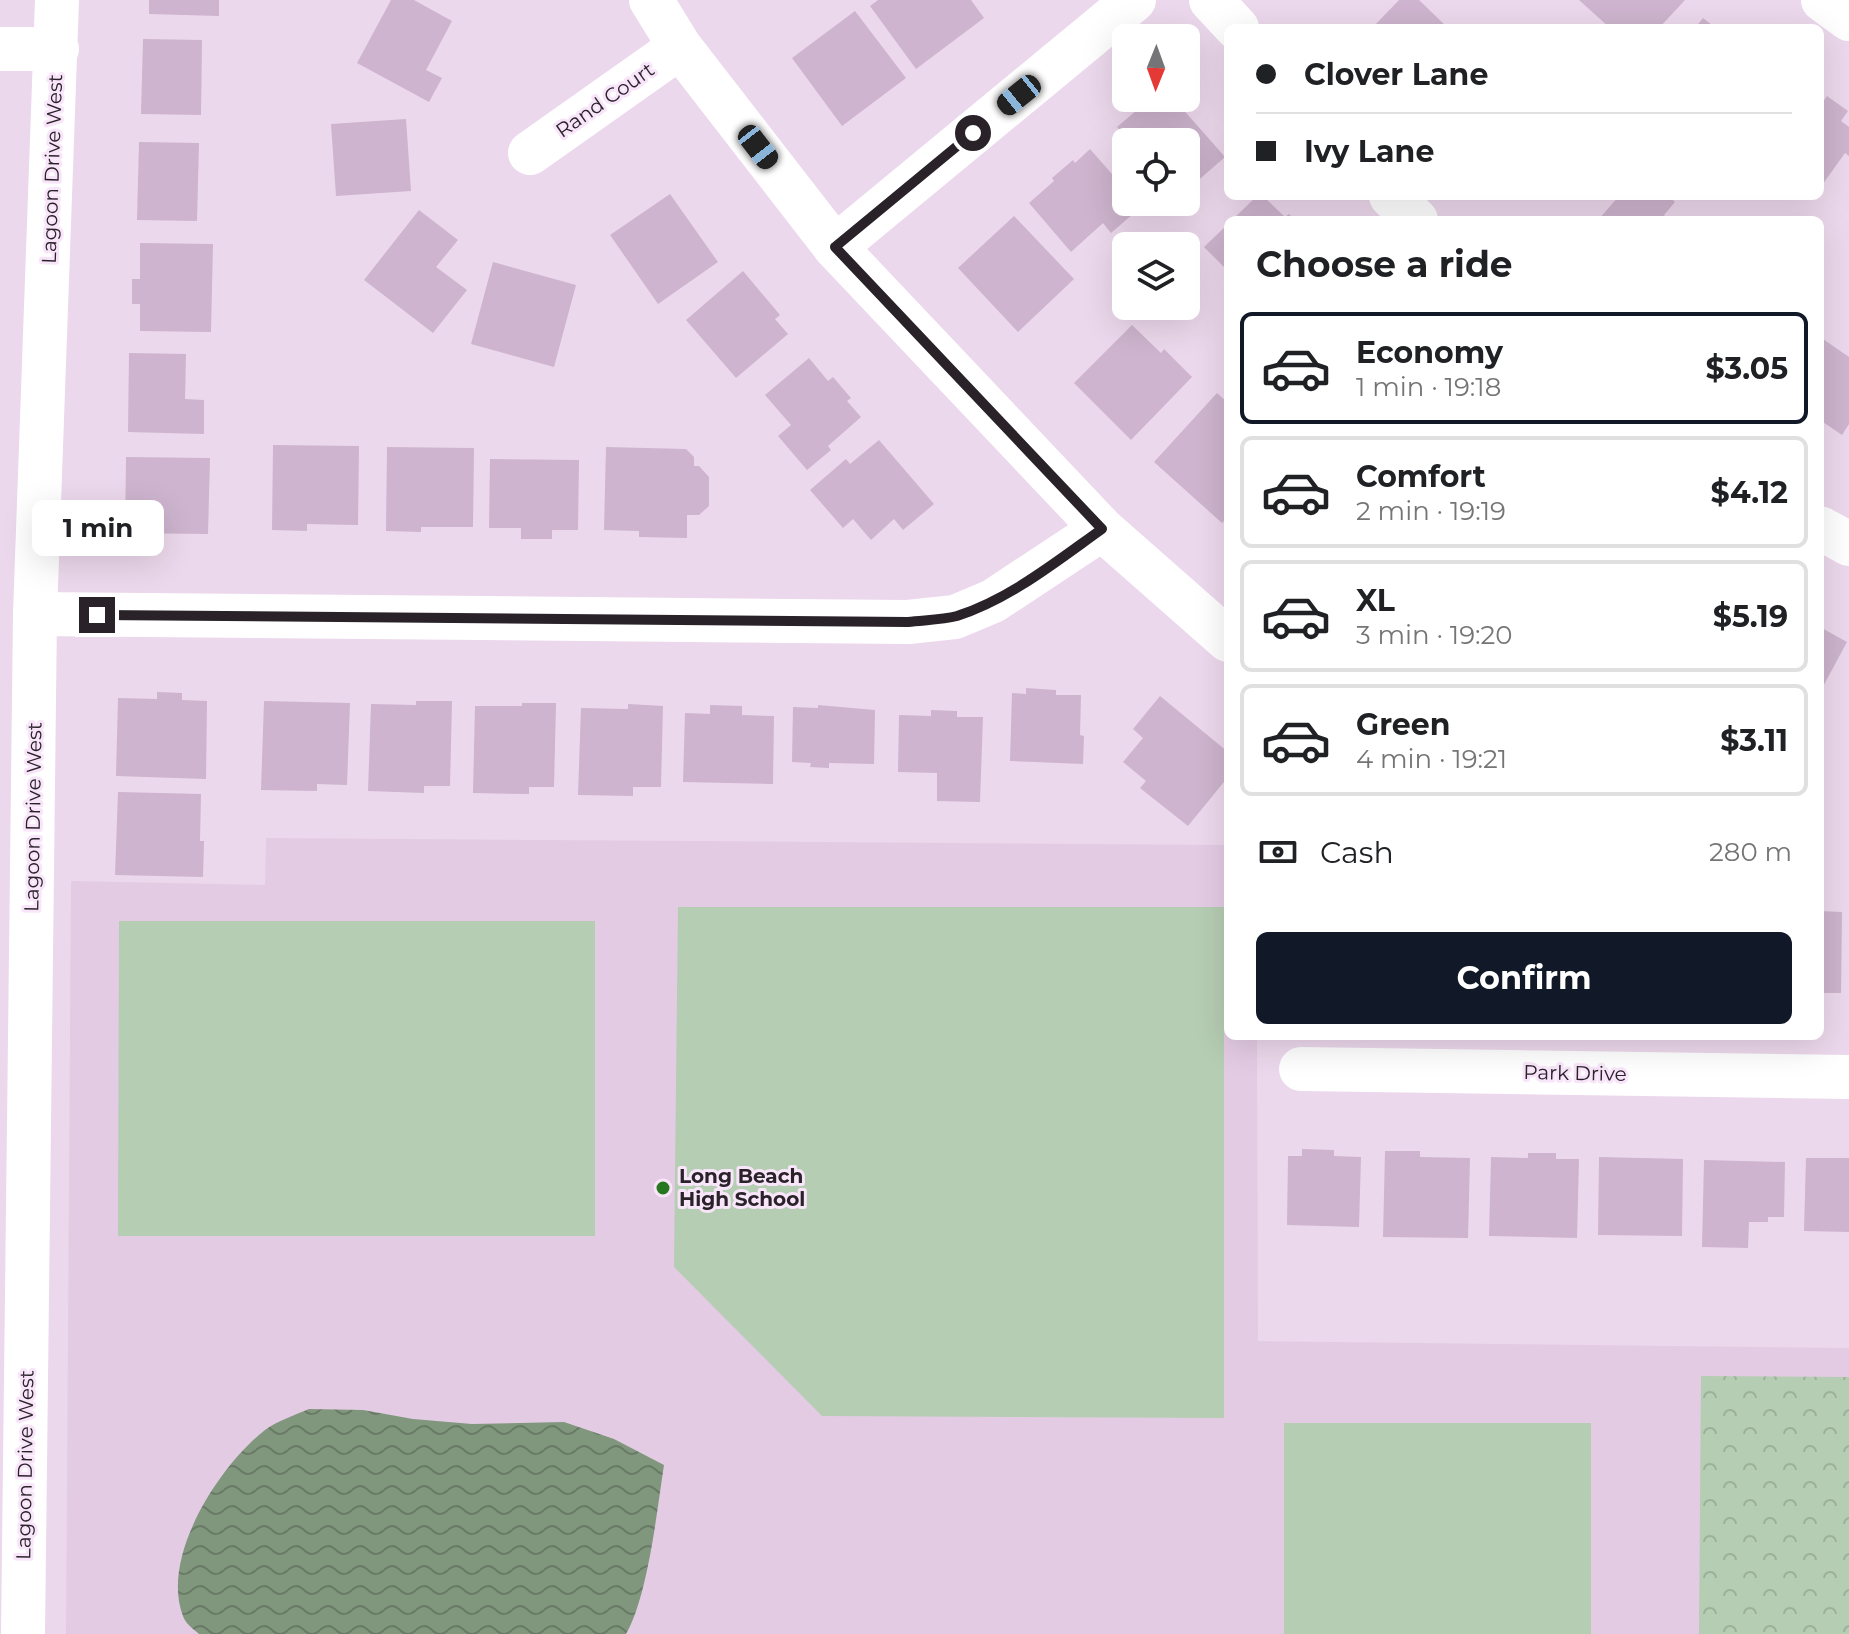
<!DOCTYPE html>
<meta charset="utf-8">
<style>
:root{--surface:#fff;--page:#f2f2f2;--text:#202124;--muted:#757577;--line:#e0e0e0;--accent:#111827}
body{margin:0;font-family:Montserrat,sans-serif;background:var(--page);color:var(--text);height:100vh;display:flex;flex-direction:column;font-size:30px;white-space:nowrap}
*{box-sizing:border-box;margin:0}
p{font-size:26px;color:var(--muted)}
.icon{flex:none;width:44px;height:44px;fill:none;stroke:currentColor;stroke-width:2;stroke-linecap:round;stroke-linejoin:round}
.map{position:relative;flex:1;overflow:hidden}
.details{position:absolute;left:1224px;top:216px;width:600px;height:824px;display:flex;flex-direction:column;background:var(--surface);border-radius:12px;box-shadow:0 8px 32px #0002}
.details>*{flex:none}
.hud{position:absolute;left:1224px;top:24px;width:600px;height:176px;border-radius:12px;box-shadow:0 8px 32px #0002;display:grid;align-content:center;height:176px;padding:0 32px;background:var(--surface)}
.needle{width:52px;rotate:181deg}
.tools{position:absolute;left:1112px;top:24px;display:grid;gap:16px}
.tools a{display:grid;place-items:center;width:88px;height:88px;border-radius:12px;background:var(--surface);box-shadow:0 8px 32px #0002;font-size:40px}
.end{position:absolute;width:36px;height:36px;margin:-18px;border:10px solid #292229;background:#fff;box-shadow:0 0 0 4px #fff}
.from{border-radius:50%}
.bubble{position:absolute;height:56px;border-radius:12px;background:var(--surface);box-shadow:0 8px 32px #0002;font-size:26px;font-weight:700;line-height:56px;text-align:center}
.car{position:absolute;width:24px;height:48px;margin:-24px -12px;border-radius:10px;box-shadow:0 0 6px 2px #0007;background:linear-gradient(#222 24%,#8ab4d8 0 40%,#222 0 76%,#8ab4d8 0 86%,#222 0)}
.hud b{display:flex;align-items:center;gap:28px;height:76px;font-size:30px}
.hud b+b{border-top:2px solid var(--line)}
.hud i{width:20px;height:20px;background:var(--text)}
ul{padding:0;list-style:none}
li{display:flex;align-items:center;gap:24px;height:112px;margin:0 16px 12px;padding:0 16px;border:4px solid var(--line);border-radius:12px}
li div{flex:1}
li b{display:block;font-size:30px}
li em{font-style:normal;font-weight:700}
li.current{border-color:var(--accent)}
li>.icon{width:72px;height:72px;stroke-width:1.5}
h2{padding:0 32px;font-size:36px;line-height:96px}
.pay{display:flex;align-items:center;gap:20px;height:88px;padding:0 32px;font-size:30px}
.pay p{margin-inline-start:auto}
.cta{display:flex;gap:16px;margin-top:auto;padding:16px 32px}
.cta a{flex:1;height:92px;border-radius:12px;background:var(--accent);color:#fff;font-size:32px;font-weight:700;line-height:92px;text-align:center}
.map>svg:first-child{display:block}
</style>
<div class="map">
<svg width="1849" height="1634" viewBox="0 0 1849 1634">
<defs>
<pattern id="park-crowns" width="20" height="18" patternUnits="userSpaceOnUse" patternTransform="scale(2)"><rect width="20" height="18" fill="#b5cdb2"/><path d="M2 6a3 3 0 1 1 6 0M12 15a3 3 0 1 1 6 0" fill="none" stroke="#9cb099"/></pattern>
<pattern id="water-waves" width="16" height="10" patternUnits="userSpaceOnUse" patternTransform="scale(2)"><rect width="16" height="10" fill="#80977d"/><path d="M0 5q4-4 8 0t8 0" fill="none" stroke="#697b66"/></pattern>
</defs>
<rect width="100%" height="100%" fill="#ecd8ec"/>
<path fill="#e3cbe4" d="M266,838l962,7v191h29l1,305 591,7v286h-1783l5,-753 194,4z"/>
<path fill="#b5cdb2" d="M678,907h546v511l-402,-2 -148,-149z
M119,921h476v315h-477z
M1284,1423h307v211h-307z"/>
<path fill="url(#park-crowns)" d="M1701,1376l148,1v257h-150z"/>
<path fill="url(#water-waves)" d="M309,1409l54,1 50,9 59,5 92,-2 50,17 50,26c-7,45 -16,131 -38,169h-427c-6,-5 -14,-11 -16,-18 -23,-59 36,-150 82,-186 12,-9 30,-15 44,-21z"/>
<path fill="#ceb4ce" d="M149,0h70v16l-70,-2z
M391,0h23l38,21 -26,49 16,8 -13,24 -72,-39z
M878,0h93l13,18 -68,51 -46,-63z
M1399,0h20l29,28h-76z
M1579,0h106l-26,28h-49z
M855,11l51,67 -64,48 -50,-68z
M1703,18l13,10h-21z
M143,39l59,1 -1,75 -60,-1z
M1827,96l21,15 -7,10 8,6v29l-4,-3 -25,35v-82z
M1151,98h22l52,59 -39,34v-49h-56l-13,-15z
M406,119l5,72 -75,5 -5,-72z
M139,142l60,1 -2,78 -60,-1z
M1090,149l36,41v12h11l4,5 -30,26 -8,-10 -32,29 -42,-49 25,-22 -2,-3 21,-18 2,3z
M670,194l48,68 -60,42 -48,-69z
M1257,196h6l22,21 4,-3 6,6h-63z
M1619,196h50l6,6 -11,13 5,5h-71z
M419,210l39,30 -22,27 31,23 -34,43 -69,-53z
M1014,216l60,63 -56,53 -60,-64z
M1228,224v47l-24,-24z
M140,243l73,1 -2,88 -71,-1v-27h-8v-25h8z
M493,262l83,23 -22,82 -83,-23z
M743,271l37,44 -5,4 13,15 -52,44 -50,-58z
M1132,325l29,28 3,-4 28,28 -61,63 -57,-57z
M1820,337l29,20v67l-7,11 -22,-15z
M129,353l57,1 -1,45 19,1v34l-76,-2z
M809,358l19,23 5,-4 18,21 -4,3 14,16 -33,29 3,4 -24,20 -29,-34 13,-11 -26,-30z
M1217,393l11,10v114l-6,6 -68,-61z
M879,440l55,64 -31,26 -9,-11 -23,21 -18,-21 -10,9 -33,-38 36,-31 4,5z
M273,445l86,1 -1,79 -51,-1v7l-35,-1z
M387,447l87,1 -1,79h-52v5l-35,-1z
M606,447l80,2 8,8v9h5l10,11v29l-10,9h-12v23l-48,-1v-6l-35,-1z
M126,457l84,1 -2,76 -83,-1z
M490,459l89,1 -1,70h-26v9h-31v-11h-32z
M1820,627l27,15 -27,50z
M1026,688l30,2v5h25l-1,40 4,1 -1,28 -73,-3 2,-68 14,1z
M157,692l25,1v7l25,1 -1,78 -90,-3 2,-78 39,1z
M1160,696l68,56v25l-40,49 -48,-38 6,-7 -23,-19 20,-24 -10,-9z
M264,701l86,2 -3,82 -30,-1v7l-56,-1z
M416,701h36l-2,85h-26v7l-56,-2 3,-87 45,1z
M522,703h34l-2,84h-25v7l-56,-1 2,-87h47z
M628,704l35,2 -2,81h-28v9l-55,-1 3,-87 47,1z
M710,705l32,1v9l32,1 -1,68 -90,-2 2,-69 25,1z
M818,705l57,5 -1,54 -45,-1v5l-19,-1 1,-4 -19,-1 1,-55 25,1z
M931,710l26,1v6h26l-3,85 -43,-1v-28l-39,-1 1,-57 32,1z
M118,792l83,2 -1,47h4l-1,36 -88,-2z
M1820,911l22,1 -1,81h-21z
M1302,1149l32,1v6l27,1 -2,70 -72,-2 1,-69h14z
M1385,1151h35v6l50,1 -2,80 -85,-1z
M1528,1153h28v6h23l-2,79 -88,-2 2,-79 37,1z
M1599,1157l84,2 -1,77 -84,-1z
M1806,1158h43v74l-45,-1z
M1704,1160l81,2 -1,55h-16v5h-19l-1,26 -46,-1z"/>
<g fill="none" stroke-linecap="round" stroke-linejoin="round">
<path stroke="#fff" stroke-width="44" d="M651,0l29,47 155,200 267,282 126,111
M1211,0l26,28
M1823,0l26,19
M0,49h57
M530,153l150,-106
M1391,196l25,24
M835,247l299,-247
M1820,528l29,16
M35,614l873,8 47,-5 38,-16 109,-72
M1301,1069l548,8
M23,1634l12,-1020 22,-614"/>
</g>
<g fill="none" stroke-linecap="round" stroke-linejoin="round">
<path stroke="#292229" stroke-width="10" d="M97,615l811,7c16,-2 34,-2 49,-6 53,-17 100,-55 145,-87l-267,-282 138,-114"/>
</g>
<circle fill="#277720" stroke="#f9e5f9" stroke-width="3" cx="663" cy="1188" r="8"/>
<g text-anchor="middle" stroke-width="6" stroke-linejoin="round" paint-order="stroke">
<g font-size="20" fill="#292229" stroke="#f9e5f9">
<text transform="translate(605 100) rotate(-35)" y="7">Rand Court</text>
<text transform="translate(52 169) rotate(-88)" y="7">Lagoon Drive West</text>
<text transform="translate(33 817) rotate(-89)" y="7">Lagoon Drive West</text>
<text transform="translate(1575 1073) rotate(1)" y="7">Park Drive</text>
<text transform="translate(25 1465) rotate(-89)" y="7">Lagoon Drive West</text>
</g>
<g font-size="20" font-weight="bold" fill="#292229" stroke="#f9e5f9" text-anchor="start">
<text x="679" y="1183">Long Beach<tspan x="679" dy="23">High School</tspan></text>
</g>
</g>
</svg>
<div class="tools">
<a><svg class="needle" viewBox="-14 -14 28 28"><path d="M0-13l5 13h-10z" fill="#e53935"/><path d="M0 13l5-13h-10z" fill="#757577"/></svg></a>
<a><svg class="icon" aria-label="locate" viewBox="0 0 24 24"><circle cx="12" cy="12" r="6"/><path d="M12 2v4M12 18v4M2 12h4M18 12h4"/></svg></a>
<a><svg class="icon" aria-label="layers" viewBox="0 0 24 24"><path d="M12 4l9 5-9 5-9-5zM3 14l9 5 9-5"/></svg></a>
</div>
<i class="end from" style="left:973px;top:133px"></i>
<i class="end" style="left:97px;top:615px"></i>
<div class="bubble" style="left:32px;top:500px;width:132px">1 min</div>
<i class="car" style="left:1019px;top:95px;rotate:231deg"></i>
<i class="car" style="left:758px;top:147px;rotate:142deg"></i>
<div class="hud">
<b><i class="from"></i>Clover Lane</b>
<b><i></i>Ivy Lane</b>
</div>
<section class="details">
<h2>Choose a ride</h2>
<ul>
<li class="current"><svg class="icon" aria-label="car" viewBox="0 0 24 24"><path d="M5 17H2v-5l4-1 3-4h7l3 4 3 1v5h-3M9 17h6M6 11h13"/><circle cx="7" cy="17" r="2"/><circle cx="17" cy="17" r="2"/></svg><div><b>Economy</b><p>1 min · 19:18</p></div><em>$3.05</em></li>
<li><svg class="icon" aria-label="car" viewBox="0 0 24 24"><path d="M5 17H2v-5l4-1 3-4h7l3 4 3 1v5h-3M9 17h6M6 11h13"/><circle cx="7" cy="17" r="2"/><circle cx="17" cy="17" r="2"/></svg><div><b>Comfort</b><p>2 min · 19:19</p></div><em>$4.12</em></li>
<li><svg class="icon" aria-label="car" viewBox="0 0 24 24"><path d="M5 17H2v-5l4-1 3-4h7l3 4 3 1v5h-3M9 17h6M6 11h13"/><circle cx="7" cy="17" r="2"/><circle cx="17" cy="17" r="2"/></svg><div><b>XL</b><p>3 min · 19:20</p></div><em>$5.19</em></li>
<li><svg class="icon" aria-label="car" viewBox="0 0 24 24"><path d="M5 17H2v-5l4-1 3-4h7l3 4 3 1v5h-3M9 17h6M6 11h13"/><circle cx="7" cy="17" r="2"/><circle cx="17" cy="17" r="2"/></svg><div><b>Green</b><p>4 min · 19:21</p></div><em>$3.11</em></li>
</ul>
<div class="pay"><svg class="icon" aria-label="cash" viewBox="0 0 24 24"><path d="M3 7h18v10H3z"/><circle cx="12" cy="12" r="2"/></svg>Cash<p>280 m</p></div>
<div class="cta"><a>Confirm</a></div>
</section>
</div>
